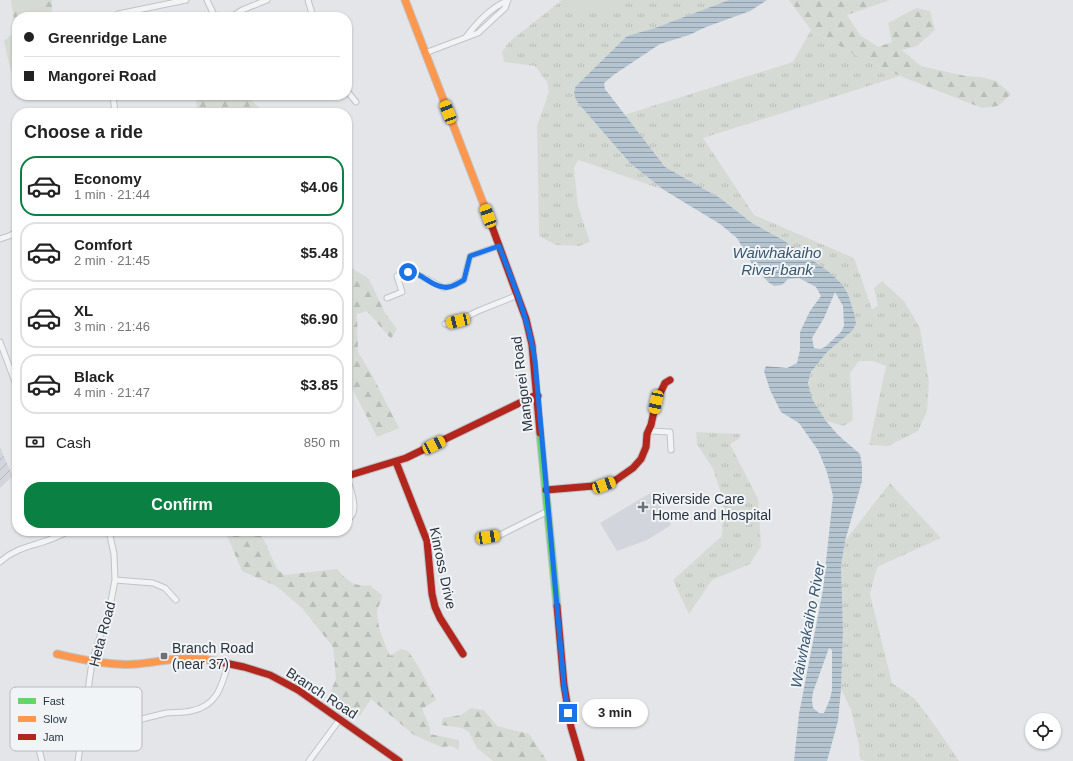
<!DOCTYPE html>
<meta charset="utf-8">
<style>
:root{--surface:#fff;--page:#f2f2f2;--text:#222;--muted:#767676;--line:#e0e0e0;--accent:#0b8043}
body{margin:0;font-family:Arial,sans-serif;background:var(--page);color:var(--text);height:100vh;display:flex;flex-direction:column;font-size:15px;white-space:nowrap}
*{box-sizing:border-box;margin:0}
p{font-size:13px;color:var(--muted)}
.icon{flex:none;width:22px;height:22px;fill:none;stroke:currentColor;stroke-width:2;stroke-linecap:round;stroke-linejoin:round}
.map{position:relative;flex:1;overflow:hidden}
.side{position:absolute;left:12px;top:108px;width:340px;height:428px;display:flex;flex-direction:column;background:var(--surface);border-radius:16px;box-shadow:0 1px 3px #0004}
.side>*{flex:none}
.hud{position:absolute;left:12px;top:12px;width:340px;height:88px;border-radius:16px;box-shadow:0 1px 3px #0004;display:grid;align-content:center;height:88px;padding:0 12px;background:var(--surface)}
.controls{position:absolute;left:1025px;top:713px;display:grid;gap:8px}
.controls a{display:grid;place-items:center;width:36px;height:36px;border-radius:50%;background:var(--surface);box-shadow:0 1px 3px #0004;font-size:20px}
.end{position:absolute;width:18px;height:18px;margin:-9px;border:5px solid #1a73e8;background:#fff;box-shadow:0 0 0 2px #fff}
.from{border-radius:50%}
.bubble{position:absolute;height:28px;border-radius:14px;background:var(--surface);box-shadow:0 1px 3px #0004;font-size:13px;font-weight:700;line-height:28px;text-align:center}
.car{position:absolute;width:12px;height:24px;margin:-12px -6px;border-radius:5px;box-shadow:0 0 3px 1px #0007;background:linear-gradient(#f5c518 24%,#345 0 40%,#f5c518 0 76%,#345 0 86%,#f5c518 0)}
.hud b{display:flex;align-items:center;gap:14px;height:38px;font-size:15px}
.hud b+b{border-top:1px solid var(--line)}
.hud i{width:10px;height:10px;background:var(--text)}
ul{padding:0;list-style:none}
li{display:flex;align-items:center;gap:12px;height:60px;margin:0 8px 6px;padding:0 4px;border:2px solid var(--line);border-radius:16px}
li div{flex:1}
li b{display:block;font-size:15px}
li em{font-style:normal;font-weight:700}
li.current{border-color:var(--accent)}
li>.icon{width:36px;height:36px;stroke-width:1.5}
h2{padding:0 12px;font-size:18px;line-height:48px}
.pay{display:flex;align-items:center;gap:10px;height:44px;padding:0 12px;font-size:15px}
.pay p{margin-inline-start:auto}
.action{display:flex;gap:8px;margin-top:auto;padding:8px 12px}
.action a{flex:1;height:46px;border-radius:16px;background:var(--accent);color:#fff;font-size:16px;font-weight:700;line-height:46px;text-align:center}
.map>svg:first-child{display:block}
</style>
<div class="map">
<svg width="1073" height="761" viewBox="0 0 1073 761">
<defs>
<pattern id="industrial-furrows" width="10" height="10" patternUnits="userSpaceOnUse"><rect width="10" height="10" fill="#d2d5db"/><path d="M-1 1l2-2M0 10L10 0M9 11l2-2" fill="none" stroke="#b4b7bd"/></pattern>
<pattern id="grass-tufts" width="24" height="20" patternUnits="userSpaceOnUse"><rect width="24" height="20" fill="#d5dbd4"/><path d="M3 7l-1-3M5 7V3M7 7l1-3M15 17l-1-3M17 17v-4M19 17l1-3" fill="none" stroke="#b7bdb7"/></pattern>
<pattern id="forest-firs" width="22" height="20" patternUnits="userSpaceOnUse"><rect width="22" height="20" fill="#d5dbd4"/><path d="M5 1l3.5 6h-7zM16 11l3.5 6h-7z" fill="#b7bdb7"/></pattern>
<pattern id="water-rules" width="6" height="5" patternUnits="userSpaceOnUse"><rect width="6" height="5" fill="#b4c4d0"/><path d="M0 2.5h6" fill="none" stroke="#93a0aa"/></pattern>
</defs>
<rect width="100%" height="100%" fill="#e3e5e8"/>
<path fill="#d2d5db" d="M652,492l19,33 -24,15 -30,11 -17,-28z"/>
<path fill="url(#industrial-furrows)" d="M0,448l13,28 -13,12z"/>
<path fill="url(#grass-tufts)" d="M562,0h167l-74,28 -28,8 -51,50 55,78 33,26 -68,-24 -18,-6 -4,8 4,38 12,36 -11,4 -23,-1 -17,-9 -2,-110 12,-34 -2,-10 -12,-16 -31,-4 -2,-10 7,-10z
M811,30l48,27 41,19 -197,62 51,77 100,43 18,51 6,-3 -4,-18 8,-7 22,20 16,27 9,54 -2,29 -9,20 -30,15 -19,-1 17,-79 -13,-5h-14l-9,12 3,47 -9,6c-5,-2 -14,-3 -18,-6 -4,-3 -8,-11 -11,-15 -21,-31 15,-56 37,-74l2,-18 -6,-19 -7,-11 -13,-12 -45,-31 -31,-17 -32,-25 -55,-31 -41,-52 169,-53z
M696,432l44,2 -1,5 -9,5 28,55 3,47 -11,18 -38,16 -23,34 -16,-34 49,-44 2,-34 -11,-33 -16,-25z
M890,483l51,55 -64,29 -7,27 22,89 22,15 22,29 23,34h-94l-5,-2 -1,-14 -8,-35 -10,-21 2,-58 -2,-65 4,-25z"/>
<path fill="url(#forest-firs)" d="M11,0h41v17h-35v51l-9,-24 7,-14z
M789,0h101l-43,15 13,20 18,12 14,-5 -4,-19 28,-15 14,3 5,19 -18,16 -15,4 19,16 44,10 16,1 15,4 15,13 -13,12 -16,2 -82,-32 -41,-19 -48,-27z
M197,95h48l21,18h-68l-2,-10z
M347,265l22,14 16,34 12,16 -6,10 -24,-28 -10,3 1,38 15,25 26,51 -22,9 -30,-59z
M225,531h31l6,5 15,33 7,6 53,-6c11,12 15,18 33,16l12,10c0,7 -5,12 -5,18 1,16 7,29 13,43l11,-7 7,2 10,15 18,34 -14,9 8,19v6l29,6v10l-8,-4 -10,1 -27,-12 -43,-36 -11,17 -31,-21 7,-16 -3,-32 -31,-39 -26,-22 -34,-15z
M471,708l13,2 13,16 32,8 18,27h-54l-16,-13 -8,-16 -7,-4 -21,-3 2,-7 18,-3z"/>
<path fill="#d5dbd4" d="M15,0h28v17h-26z
M562,0h67l-53,18 -13,-14z
M17,30v40l-6,2 -7,-31z"/>
<path fill="url(#water-rules)" fill-rule="evenodd" d="M729,0h38l-17,11 -44,16 -17,8 -29,9 -45,30 -11,9 1,6 60,78 55,31 32,25 31,17 45,31 13,12 7,11 6,19 2,11 -4,7 -25,21 -16,20 -3,11 4,16 14,22 12,14 22,19 2,12v15l-17,60 -4,25 2,65 -2,58 -3,32 -11,40h-33l5,-47 24,-124 10,-94 -6,-24 -9,-22 -19,-27 -18,-11 -11,-22 -6,-19 2,-5 21,2 10,-5 3,-13v-18l10,-21 11,-15 -5,-9 -17,-9 -11,1 -6,6 -8,1 -6,-4 -16,-18 -15,-26 -17,-14 -56,-34 -33,-26 -53,-61c-4,-7 -5,-10 -2,-17l51,-50 28,-8zM835,292l8,14 1,20 -3,6 -16,15 -5,2 -6,-1 -2,-10 12,-20zM829,648l3,2v40l-2,9 -6,14h-5l-6,-5 -1,-8 1,-8z"/>
<g fill="none" stroke-linecap="round" stroke-linejoin="round">
<g stroke="#c1c3c6" stroke-width="7">
<path id="street" d="M207,0l6,13 4,4
M308,0l5,17
M118,14l68,-14
M227,17l6,-1 9,-6 25,-10
M466,37c11,-14 24,-29 41,-36
M425,53l53,-20 27,-25 3,-8
M347,91l9,11
M113,95l2,18
M0,239l9,-3 8,-4
M387,298l15,-6 -5,-16 16,-4 31,16 10,-3 10,-5 6,-24 29,-10
M445,324l13,-3 20,-10 40,-16
M0,342l17,45
M649,431l21,1 1,18
M347,477c3,12 14,35 0,43
M488,537l12,-2 44,-22h4
M0,562c13,-12 27,-15 43,-20 9,-3 18,-7 26,-11
M115,580l38,3 12,5 11,12
M142,719c8,-2 16,-4 24,-6 8,-1 17,0 25,-2 26,-5 31,-25 37,-47
M33,733l6,16 3,12
M78,761l14,-99 19,-61 4,-21 -1,-26 -5,-23
M309,761l31,-42"/>
</g>
<g stroke="#c1c3c6" stroke-width="9">
<path id="fast" d="M540,433l17,173"/>
</g>
<g stroke="#c1c3c6" stroke-width="9">
<path id="slow" d="M405,0l82,213
M57,654c27,6 52,12 80,10 13,-1 26,-4 40,-5 14,-1 29,0 43,3"/>
</g>
<g stroke="#c1c3c6" stroke-width="9">
<path id="jam" d="M487,213l39,106 6,26 8,88
M396,462l31,79 5,53 3,13 5,11 23,36
M347,476l59,-18 128,-62h4
M546,490l59,-5 8,-3 20,-14 8,-9 5,-12 1,-13 4,-9 5,-23 9,-19 5,-3
M557,606l7,79 7,42 10,34
M220,662l24,5 26,8 28,15 101,71"/>
</g>
<use href="#street" stroke="#f2f3f5" stroke-width="5"/>
<use href="#fast" stroke="#63d668" stroke-width="7"/>
<use href="#slow" stroke="#ff974d" stroke-width="7"/>
<use href="#jam" stroke="#b3261e" stroke-width="7"/>
</g>
<g fill="none" stroke-linecap="round" stroke-linejoin="round">
<path stroke="#1a73e8" stroke-width="5" d="M408,272c14,0 22,14 35,15 7,2 15,-4 21,-7l6,-24 29,-10c15,38 30,75 36,115l29,324 4,28"/>
</g>
<g fill="#6b727a" stroke="#f1f4f7" stroke-width="1.5">
<path d="M641 501h4v4h4v4h-4v4h-4v-4h-4v-4h4z"/>
<rect x="160" y="652" width="8" height="8" rx="2"/>
</g>
<g text-anchor="middle" stroke-width="4" stroke-linejoin="round" paint-order="stroke">
<g font-size="14" fill="#2b343f" stroke="#f1f4f7">
<text transform="translate(522 384) rotate(-97)" y="5">Mangorei Road</text>
<text transform="translate(443 568) rotate(78)" y="5">Kinross Drive</text>
<text transform="translate(102 634) rotate(-75)" y="5">Heta Road</text>
<text transform="translate(322 693) rotate(33)" y="5">Branch Road</text>
</g>
<g font-size="14" fill="#2b343f" stroke="#f1f4f7" text-anchor="start">
<text x="652" y="504">Riverside Care<tspan x="652" dy="16">Home and Hospital</tspan></text>
<text x="172" y="653">Branch Road<tspan x="172" dy="16">(near 37)</tspan></text>
</g>
<g font-size="15" font-style="italic" fill="#395670" stroke="#f1f4f7">
<text x="777" y="258">Waiwhakaiho<tspan x="777" dy="17">River bank</tspan></text>
<text transform="translate(808 625) rotate(-79)" y="5">Waiwhakaiho River</text>
</g>
</g>
<rect x="10" y="687" width="132" height="64" rx="6" fill="#f1f4f7" stroke="#b6bac0" stroke-width="1"/>
<rect x="18" y="698" width="18" height="6" fill="#63d668"/>
<rect x="18" y="716" width="18" height="6" fill="#ff974d"/>
<rect x="18" y="734" width="18" height="6" fill="#b3261e"/>
<g font-size="11" fill="#2b343f">
<text x="43" y="705">Fast</text>
<text x="43" y="723">Slow</text>
<text x="43" y="741">Jam</text>
</g>
</svg>
<div class="controls">
<a><svg class="icon" aria-label="locate" viewBox="0 0 24 24"><circle cx="12" cy="12" r="6"/><path d="M12 2v4M12 18v4M2 12h4M18 12h4"/></svg></a>
</div>
<i class="end from" style="left:408px;top:272px"></i>
<i class="end" style="left:568px;top:713px"></i>
<div class="bubble" style="left:582px;top:699px;width:66px">3 min</div>
<i class="car" style="left:448px;top:112px;rotate:339deg"></i>
<i class="car" style="left:488px;top:216px;rotate:340deg"></i>
<i class="car" style="left:458px;top:321px;rotate:257deg"></i>
<i class="car" style="left:656px;top:402px;rotate:192deg"></i>
<i class="car" style="left:434px;top:445px;rotate:64deg"></i>
<i class="car" style="left:604px;top:485px;rotate:70deg"></i>
<i class="car" style="left:488px;top:537px;rotate:81deg"></i>
<div class="hud">
<b><i class="from"></i>Greenridge Lane</b>
<b><i></i>Mangorei Road</b>
</div>
<section class="side">
<h2>Choose a ride</h2>
<ul>
<li class="current"><svg class="icon" aria-label="car" viewBox="0 0 24 24"><path d="M5 17H2v-5l4-1 3-4h7l3 4 3 1v5h-3M9 17h6M6 11h13"/><circle cx="7" cy="17" r="2"/><circle cx="17" cy="17" r="2"/></svg><div><b>Economy</b><p>1 min · 21:44</p></div><em>$4.06</em></li>
<li><svg class="icon" aria-label="car" viewBox="0 0 24 24"><path d="M5 17H2v-5l4-1 3-4h7l3 4 3 1v5h-3M9 17h6M6 11h13"/><circle cx="7" cy="17" r="2"/><circle cx="17" cy="17" r="2"/></svg><div><b>Comfort</b><p>2 min · 21:45</p></div><em>$5.48</em></li>
<li><svg class="icon" aria-label="car" viewBox="0 0 24 24"><path d="M5 17H2v-5l4-1 3-4h7l3 4 3 1v5h-3M9 17h6M6 11h13"/><circle cx="7" cy="17" r="2"/><circle cx="17" cy="17" r="2"/></svg><div><b>XL</b><p>3 min · 21:46</p></div><em>$6.90</em></li>
<li><svg class="icon" aria-label="car" viewBox="0 0 24 24"><path d="M5 17H2v-5l4-1 3-4h7l3 4 3 1v5h-3M9 17h6M6 11h13"/><circle cx="7" cy="17" r="2"/><circle cx="17" cy="17" r="2"/></svg><div><b>Black</b><p>4 min · 21:47</p></div><em>$3.85</em></li>
</ul>
<div class="pay"><svg class="icon" aria-label="cash" viewBox="0 0 24 24"><path d="M3 7h18v10H3z"/><circle cx="12" cy="12" r="2"/></svg>Cash<p>850 m</p></div>
<div class="action"><a>Confirm</a></div>
</section>
</div>
